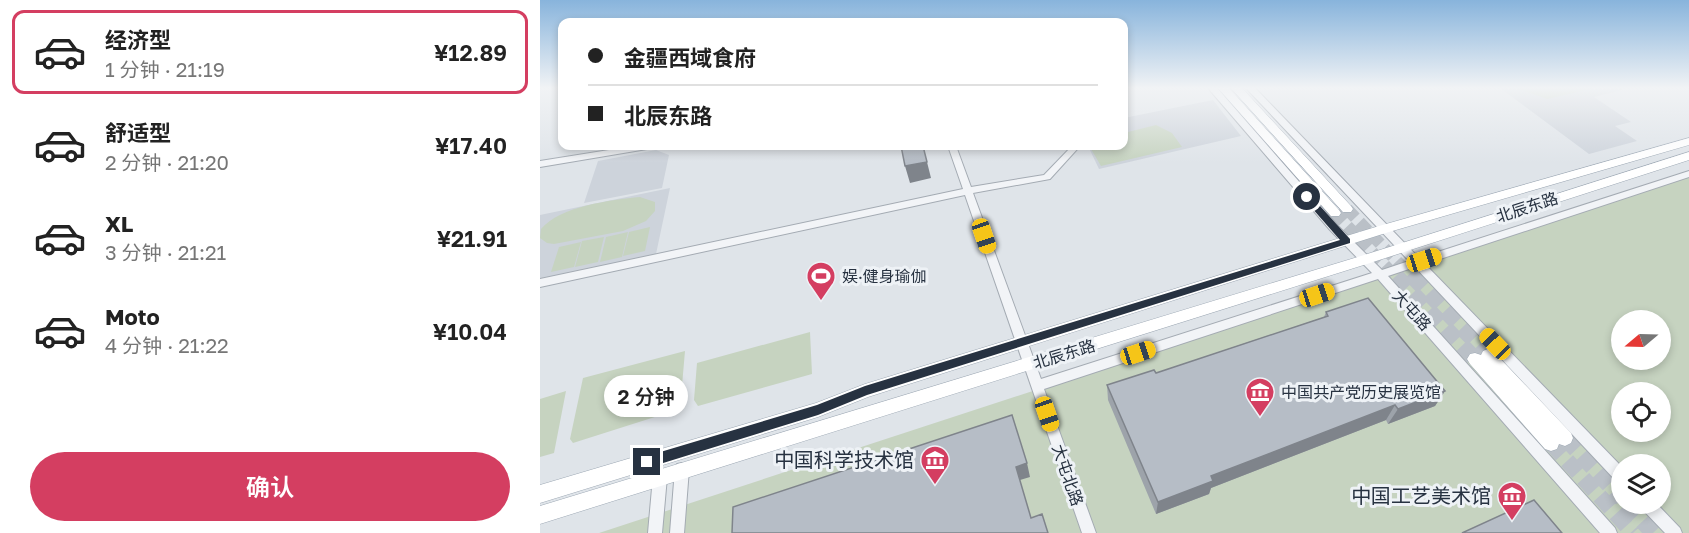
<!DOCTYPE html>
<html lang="zh">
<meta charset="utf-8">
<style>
:root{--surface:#fff;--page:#f2f2f2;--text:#222;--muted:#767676;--line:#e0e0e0;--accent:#d43e61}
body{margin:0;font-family:"Golos Text","Noto Sans SC",sans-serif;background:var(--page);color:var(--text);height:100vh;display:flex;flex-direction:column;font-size:22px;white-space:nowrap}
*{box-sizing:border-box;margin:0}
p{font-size:20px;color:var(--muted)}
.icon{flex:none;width:33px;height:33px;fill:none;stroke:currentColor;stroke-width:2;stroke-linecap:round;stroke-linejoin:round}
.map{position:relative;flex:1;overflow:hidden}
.panel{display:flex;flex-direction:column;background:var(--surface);width:540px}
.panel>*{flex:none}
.hud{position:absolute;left:18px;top:18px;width:570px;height:132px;border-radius:12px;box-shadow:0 3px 9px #0003;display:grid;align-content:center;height:132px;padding:0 30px;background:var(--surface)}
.needle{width:39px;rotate:251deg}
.tools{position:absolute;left:1071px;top:310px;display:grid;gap:12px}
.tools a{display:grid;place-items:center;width:60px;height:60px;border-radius:50%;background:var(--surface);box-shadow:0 3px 9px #0003;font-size:30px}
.end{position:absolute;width:27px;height:27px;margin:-14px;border:8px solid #273241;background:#fff;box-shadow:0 0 0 3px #fff}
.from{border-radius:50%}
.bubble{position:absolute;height:42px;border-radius:21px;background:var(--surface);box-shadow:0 3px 9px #0003;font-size:20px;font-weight:600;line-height:42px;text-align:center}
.car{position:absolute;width:18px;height:36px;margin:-18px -9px;border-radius:8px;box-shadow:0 0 4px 2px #0007;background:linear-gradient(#f5c518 24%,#345 0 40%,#f5c518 0 76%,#345 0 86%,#f5c518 0)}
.hud b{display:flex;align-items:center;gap:21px;height:57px;font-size:22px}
.hud b+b{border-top:2px solid var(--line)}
.hud i{width:15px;height:15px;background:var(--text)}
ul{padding:10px 0 0;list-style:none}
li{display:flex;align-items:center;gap:18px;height:84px;margin:0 12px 9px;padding:0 18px;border:3px solid transparent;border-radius:12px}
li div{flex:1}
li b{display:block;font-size:22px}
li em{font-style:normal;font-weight:600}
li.on{border-color:var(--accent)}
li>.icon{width:54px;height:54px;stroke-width:1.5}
.action{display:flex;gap:12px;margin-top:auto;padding:12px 30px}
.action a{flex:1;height:69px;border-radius:36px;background:var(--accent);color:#fff;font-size:24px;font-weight:600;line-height:69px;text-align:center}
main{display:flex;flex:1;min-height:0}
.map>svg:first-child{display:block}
</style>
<main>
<section class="panel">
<ul>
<li class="on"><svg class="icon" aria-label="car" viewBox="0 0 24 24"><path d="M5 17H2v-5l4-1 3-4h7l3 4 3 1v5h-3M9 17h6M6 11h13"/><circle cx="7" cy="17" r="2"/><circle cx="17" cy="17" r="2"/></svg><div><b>经济型</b><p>1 分钟 · 21:19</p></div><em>¥12.89</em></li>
<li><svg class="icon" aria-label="car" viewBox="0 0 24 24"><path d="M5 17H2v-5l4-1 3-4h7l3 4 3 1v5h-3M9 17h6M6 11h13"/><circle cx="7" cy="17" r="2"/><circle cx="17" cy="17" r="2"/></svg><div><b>舒适型</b><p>2 分钟 · 21:20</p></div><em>¥17.40</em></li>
<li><svg class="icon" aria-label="car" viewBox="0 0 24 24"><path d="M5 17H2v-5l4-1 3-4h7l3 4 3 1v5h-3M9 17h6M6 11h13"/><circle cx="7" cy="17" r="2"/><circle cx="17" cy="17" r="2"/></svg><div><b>XL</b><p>3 分钟 · 21:21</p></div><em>¥21.91</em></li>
<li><svg class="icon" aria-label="car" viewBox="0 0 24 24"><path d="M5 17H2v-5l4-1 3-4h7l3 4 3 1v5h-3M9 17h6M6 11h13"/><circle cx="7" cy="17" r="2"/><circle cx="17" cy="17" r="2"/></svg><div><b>Moto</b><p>4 分钟 · 21:22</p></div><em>¥10.04</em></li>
</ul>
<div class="action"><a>确认</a></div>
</section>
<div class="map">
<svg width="1149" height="533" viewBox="0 0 1149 533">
<rect width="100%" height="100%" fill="#dfe4e9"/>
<path fill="#cdd3db" d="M960,88h120l2,2 -28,7 37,25 -16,4 22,15 -48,13z
M673,100l28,36 -142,33 -11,-23h36v-28z
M116,150l13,5 -7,33 -78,15 14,-42z
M130,188l-14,66 -116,25v-64z"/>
<path fill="#c6d3c0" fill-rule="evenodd" d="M976,88h78l-47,11z
M616,125l16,8 10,14 -81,19 -10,-17 3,-3h30v-13z
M1149,176v357h-1090zM1082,321h38v39h-38zM1082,393h38v39h-38zM1082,465h38v39h-38z
M100,197l15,5v9l-9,10 -23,10 -69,13 -7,-1 -7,-5 1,-9c19,-23 70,-29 99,-32z
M110,227l-5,24 -22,5 6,-24z
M88,232l-6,25 -22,5 6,-25z
M64,237l-6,25 -23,5 7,-26z
M41,242l-7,25 -23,5 8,-25z
M270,332l2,42 -114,32 -4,-6 3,-37z
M145,351l-5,58 -107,34 -3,-4 13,-61z
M26,391l-12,62 -14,4v-58z"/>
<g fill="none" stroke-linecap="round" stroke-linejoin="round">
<path stroke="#bac0c7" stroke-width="12" stroke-dasharray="12 6" stroke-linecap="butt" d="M807,209l66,69
M795,213l62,65"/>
<path stroke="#bac0c7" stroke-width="16" stroke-dasharray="16 8" stroke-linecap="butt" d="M856,276l79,83
M872,276l76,79
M1025,438l57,61
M1011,443l82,90
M1086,504l27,29"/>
<g stroke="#a4abb3" stroke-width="2">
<path id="minor" d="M668,88h9l121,138 44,44 27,-9 -163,-173h9l164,170 270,-87v6l-264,87 197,203v16l-5,-1 -202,-215 -27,9 227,252 2,5h-17l-222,-254 -334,110 52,144h-14l-117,-338 -425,92v-8l423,-90 -15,-43h8l15,41 73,-12 28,-29h8l-30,33 -77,14 68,186 331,-106 -42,-43z
M94,146h17l-4,3 -107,18v-6z
M142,463l5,1 2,5 -5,64h-14l5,-64 2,-5z
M120,470l5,2 2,5 -5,56h-14l5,-56 2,-5z
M1100,504h17l23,24 2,5h-17l-23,-24z"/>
</g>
<g stroke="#9ea9b5" stroke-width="1">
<path id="major" d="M678,88h11l110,122 2,3 -2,3h-8z
M691,88h11l109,118 2,3 -2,3h-8z
M1149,138v7l-300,87 -521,165 -50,20 -278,86v-18l276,-82 49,-19 514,-158z
M1149,152v8l-319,103 -830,261v-18l821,-250z
M948,349l5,2 78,82 2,5 -2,5 -6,3 -6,-2 -2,5 -6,2 -6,-2 -75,-85 -3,-5 3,-5 5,-1 6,2 2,-4z"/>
</g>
<use href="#minor" fill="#f2f4f7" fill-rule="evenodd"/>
<use href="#major" fill="#fff" fill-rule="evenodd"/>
</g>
<path fill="#9da3aa" d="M786,312l119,79 -10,15 -47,18 -2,-4 -175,68 -2,6 -53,20 -48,-114 -1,-15 49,-12 168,-56z"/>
<path fill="#7f848b" d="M383,146l8,32 -21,5 -5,-17z
M905,391l-10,15 -47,18 10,-15z
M855,405l-9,15 -175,68 -2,6 -53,20 2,-12 53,-26z
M487,463l3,14 -10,3 -4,-13z"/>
<path fill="#b6bdc6" stroke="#7f848b" stroke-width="1.5" d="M361,146h22l4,16 -22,4z
M828,298l77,93 -47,18 -3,-4 -184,71 2,5 -55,21 -51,-117 47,-15 2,3 172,-57 -2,-4z
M472,415l15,48 -11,4 15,51 11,-4 6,19h-316l1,-26z
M994,500l28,33h-100z"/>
<linearGradient id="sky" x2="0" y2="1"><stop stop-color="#88b4dc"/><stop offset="0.54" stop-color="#f1f3f5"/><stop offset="1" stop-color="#f1f3f5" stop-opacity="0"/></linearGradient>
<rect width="1149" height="163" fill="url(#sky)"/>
<path fill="#273241" d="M764,195h6l40,44v4l-483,152 -49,20 -171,53 -6,-6 6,-6 170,-51 48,-19 475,-146 -36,-41z"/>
<defs>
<g id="stadium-pin" transform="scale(1.5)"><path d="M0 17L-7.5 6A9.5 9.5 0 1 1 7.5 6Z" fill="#d43e61" stroke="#eef2f6"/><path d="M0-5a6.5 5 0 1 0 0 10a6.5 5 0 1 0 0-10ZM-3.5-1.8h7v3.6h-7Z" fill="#fff"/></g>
<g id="museum-pin" transform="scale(1.5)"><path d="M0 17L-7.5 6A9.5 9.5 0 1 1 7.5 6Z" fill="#d43e61" stroke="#eef2f6"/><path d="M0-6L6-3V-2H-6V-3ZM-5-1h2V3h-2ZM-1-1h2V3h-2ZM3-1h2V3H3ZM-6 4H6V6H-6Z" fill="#fff"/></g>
</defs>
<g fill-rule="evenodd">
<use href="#stadium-pin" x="281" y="276"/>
<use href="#museum-pin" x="720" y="392"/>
<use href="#museum-pin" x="395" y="460"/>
<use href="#museum-pin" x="972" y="496"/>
</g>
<g text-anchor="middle" stroke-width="6" stroke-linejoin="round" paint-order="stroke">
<g font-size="16" fill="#273241" stroke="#eef2f6">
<text transform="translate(987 207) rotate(-18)" y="6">北辰东路</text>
<text transform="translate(872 310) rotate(48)" y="6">大屯路</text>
<text transform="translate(524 354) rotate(-17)" y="6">北辰东路</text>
<text transform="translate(528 475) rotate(71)" y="6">大屯北路</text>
</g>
<g font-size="16" fill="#273241" stroke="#eef2f6" text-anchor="start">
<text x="302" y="282">娱·健身瑜伽</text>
<text x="741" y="398">中国共产党历史展览馆</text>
</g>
<g font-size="20" fill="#273241" stroke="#eef2f6" text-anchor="end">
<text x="374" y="467">中国科学技术馆</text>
<text x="951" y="503">中国工艺美术馆</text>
</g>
</g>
</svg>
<div class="tools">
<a><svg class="needle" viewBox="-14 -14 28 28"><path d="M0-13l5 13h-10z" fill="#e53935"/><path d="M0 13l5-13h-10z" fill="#767676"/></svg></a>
<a><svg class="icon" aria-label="locate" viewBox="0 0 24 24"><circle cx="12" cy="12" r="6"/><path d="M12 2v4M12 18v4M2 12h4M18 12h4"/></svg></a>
<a><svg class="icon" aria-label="layers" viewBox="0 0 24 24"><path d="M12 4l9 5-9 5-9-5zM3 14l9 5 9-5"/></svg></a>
</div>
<i class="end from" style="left:767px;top:197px"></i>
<i class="end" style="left:107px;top:462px"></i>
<div class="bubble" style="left:64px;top:375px;width:84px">2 分钟</div>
<i class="car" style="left:444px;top:236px;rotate:161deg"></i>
<i class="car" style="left:884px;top:260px;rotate:72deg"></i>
<i class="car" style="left:777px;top:295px;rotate:72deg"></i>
<i class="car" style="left:955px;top:344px;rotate:316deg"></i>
<i class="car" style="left:598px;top:353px;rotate:72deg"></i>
<i class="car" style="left:507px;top:414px;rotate:161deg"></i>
<div class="hud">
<b><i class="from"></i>金疆西域食府</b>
<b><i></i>北辰东路</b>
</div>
</div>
</main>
